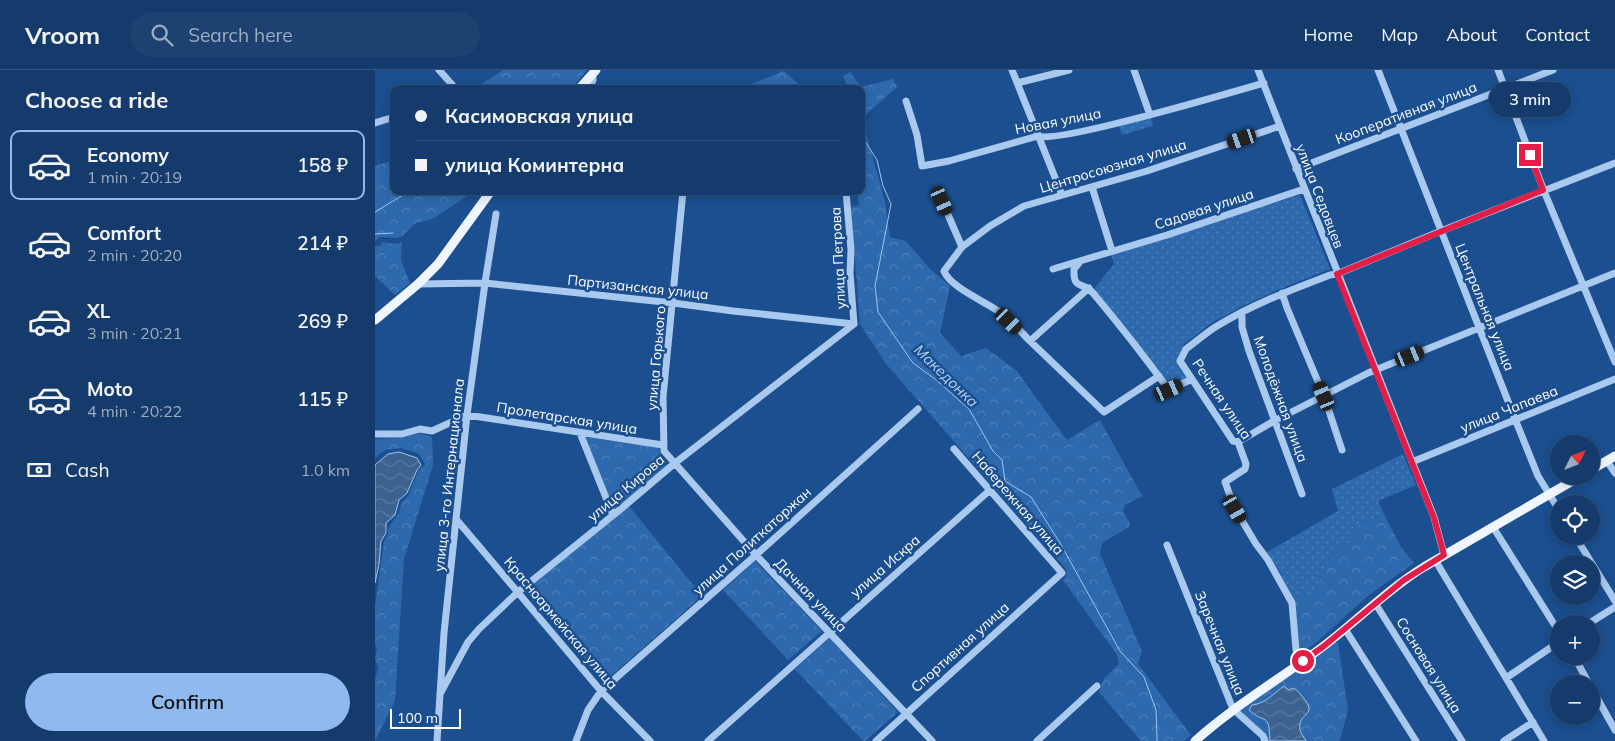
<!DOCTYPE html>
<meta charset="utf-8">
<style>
:root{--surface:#143b6b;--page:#1d4271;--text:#f1f3f6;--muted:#9dadc1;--line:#33557e;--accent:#90b9f0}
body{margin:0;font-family:Mulish,sans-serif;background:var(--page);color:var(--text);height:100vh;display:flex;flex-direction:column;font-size:19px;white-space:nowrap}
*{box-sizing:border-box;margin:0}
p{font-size:16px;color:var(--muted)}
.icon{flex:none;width:28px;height:28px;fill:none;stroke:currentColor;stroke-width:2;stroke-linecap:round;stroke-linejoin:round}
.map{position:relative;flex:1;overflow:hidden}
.panel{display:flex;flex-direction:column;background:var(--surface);width:375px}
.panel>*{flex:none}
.top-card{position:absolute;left:15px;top:15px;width:475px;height:110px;border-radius:10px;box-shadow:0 2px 12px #0003,0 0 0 1px var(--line);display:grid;align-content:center;height:110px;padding:0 25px;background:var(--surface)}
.needle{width:32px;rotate:48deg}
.fabs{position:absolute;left:1175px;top:365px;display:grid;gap:10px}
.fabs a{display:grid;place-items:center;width:50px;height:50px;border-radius:50%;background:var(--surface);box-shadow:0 2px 12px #0003,0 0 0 1px var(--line);font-size:25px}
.scale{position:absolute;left:15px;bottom:12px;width:71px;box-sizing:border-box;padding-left:5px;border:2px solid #fff;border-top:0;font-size:14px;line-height:18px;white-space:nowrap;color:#fff;-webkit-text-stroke:4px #1b4f8f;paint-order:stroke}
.end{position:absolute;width:22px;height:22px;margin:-11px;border:6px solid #e11d48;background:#fff;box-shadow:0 0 0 2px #fff}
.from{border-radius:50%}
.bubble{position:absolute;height:35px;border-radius:18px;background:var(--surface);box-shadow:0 2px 12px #0003,0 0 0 1px var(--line);font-size:16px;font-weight:600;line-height:35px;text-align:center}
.car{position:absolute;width:15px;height:30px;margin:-15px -8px;border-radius:6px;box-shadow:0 0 4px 1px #0007;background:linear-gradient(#222 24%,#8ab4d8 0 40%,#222 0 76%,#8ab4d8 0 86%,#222 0)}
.top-card b{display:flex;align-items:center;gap:18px;height:48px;font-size:19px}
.top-card b+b{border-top:1px solid var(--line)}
.top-card i{width:12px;height:12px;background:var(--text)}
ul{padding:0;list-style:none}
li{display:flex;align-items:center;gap:15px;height:70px;margin:0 10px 8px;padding:0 15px;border:2px solid transparent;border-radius:10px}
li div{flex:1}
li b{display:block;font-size:19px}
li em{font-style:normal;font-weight:600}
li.current{border-color:var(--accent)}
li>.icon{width:45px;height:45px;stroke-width:1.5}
h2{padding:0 25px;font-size:22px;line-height:60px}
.pay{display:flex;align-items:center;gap:12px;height:55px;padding:0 25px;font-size:19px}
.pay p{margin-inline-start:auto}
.primary-button{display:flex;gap:10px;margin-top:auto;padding:10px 25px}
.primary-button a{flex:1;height:58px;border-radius:30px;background:var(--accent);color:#111;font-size:20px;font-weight:600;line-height:58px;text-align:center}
header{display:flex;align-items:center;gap:30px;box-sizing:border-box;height:70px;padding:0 25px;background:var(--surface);border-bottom:1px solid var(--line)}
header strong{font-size:24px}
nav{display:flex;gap:28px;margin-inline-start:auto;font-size:18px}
.search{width:350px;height:45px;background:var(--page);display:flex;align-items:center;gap:12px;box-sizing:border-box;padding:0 18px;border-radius:28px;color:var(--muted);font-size:19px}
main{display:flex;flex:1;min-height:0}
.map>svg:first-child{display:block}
</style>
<header>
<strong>Vroom</strong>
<div class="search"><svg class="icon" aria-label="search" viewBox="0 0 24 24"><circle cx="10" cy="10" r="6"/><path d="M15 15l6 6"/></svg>Search here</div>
<nav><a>Home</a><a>Map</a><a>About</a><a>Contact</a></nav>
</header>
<main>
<section class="panel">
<h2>Choose a ride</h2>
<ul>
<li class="current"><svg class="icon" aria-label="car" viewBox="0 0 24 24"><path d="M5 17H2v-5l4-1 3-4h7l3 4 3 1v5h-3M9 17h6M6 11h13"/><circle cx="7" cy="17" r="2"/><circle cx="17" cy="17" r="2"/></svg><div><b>Economy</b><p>1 min · 20:19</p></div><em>158 ₽</em></li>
<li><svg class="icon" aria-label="car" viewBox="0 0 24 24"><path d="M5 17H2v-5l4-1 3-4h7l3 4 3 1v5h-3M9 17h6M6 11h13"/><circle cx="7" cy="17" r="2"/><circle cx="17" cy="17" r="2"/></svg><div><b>Comfort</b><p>2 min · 20:20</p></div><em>214 ₽</em></li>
<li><svg class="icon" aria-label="car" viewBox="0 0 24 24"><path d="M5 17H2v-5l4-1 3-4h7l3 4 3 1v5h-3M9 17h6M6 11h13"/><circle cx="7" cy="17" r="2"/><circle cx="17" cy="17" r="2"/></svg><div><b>XL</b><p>3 min · 20:21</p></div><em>269 ₽</em></li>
<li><svg class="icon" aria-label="car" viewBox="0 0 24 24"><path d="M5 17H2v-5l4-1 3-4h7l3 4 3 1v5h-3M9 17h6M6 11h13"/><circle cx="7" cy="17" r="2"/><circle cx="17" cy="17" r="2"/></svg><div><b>Moto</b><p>4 min · 20:22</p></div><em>115 ₽</em></li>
</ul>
<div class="pay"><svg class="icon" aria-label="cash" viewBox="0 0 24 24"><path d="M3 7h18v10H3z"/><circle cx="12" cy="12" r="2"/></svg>Cash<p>1.0 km</p></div>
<div class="primary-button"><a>Confirm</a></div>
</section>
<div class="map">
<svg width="1240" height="671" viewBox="0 0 1240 671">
<defs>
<pattern id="green-dots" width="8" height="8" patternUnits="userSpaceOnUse" patternTransform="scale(1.25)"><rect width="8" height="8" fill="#2e69ad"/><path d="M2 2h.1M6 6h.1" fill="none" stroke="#4d80b9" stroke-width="1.8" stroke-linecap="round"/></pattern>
<pattern id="forest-crowns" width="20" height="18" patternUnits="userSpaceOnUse" patternTransform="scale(1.25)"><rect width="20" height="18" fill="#2e69ad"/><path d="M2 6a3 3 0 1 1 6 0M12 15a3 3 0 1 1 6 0" fill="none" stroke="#4d80b9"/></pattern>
<pattern id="water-waves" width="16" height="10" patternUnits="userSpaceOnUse" patternTransform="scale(1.25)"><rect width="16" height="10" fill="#3c6290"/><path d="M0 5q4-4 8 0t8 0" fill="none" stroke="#597aa1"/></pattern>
</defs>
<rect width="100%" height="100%" fill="#1b4f8f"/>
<path fill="url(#green-dots)" d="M776,47l2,9 -31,9 -3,-9z
M925,125l30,74 -57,23 -32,15 -28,15 -29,22 -7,16 11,18 -18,9 -30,-41 -46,-57 20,-25 -3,-10z
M1028,384l13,31 -38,16 6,13 -31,13 -1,17 -13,-1 -9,14 -13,29 -22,16 -16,-31 -12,-19 71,-41 -6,-22z"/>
<path fill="url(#forest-crowns)" d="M128,0h84l-16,19h-97z
M409,1l20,18h-142v-3l82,1z
M475,2l11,15 32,-8 4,8 -35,31 23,84 5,35 16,4 23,27 21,18 -10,47 21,23 25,-8 30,22 51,70 33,-20 42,76 -17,9 -2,6 7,12 -1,4 -27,16 -2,11 42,97 -4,13 53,71 -7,6h-43l-42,-49 5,-14 15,-14 -2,-9 -54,-75 4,-5 -1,-6 -180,-205 -26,-40 -9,-117 8,-2 -2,-14h4v-102h-13l-5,-13z
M19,90v31h64l8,6 -32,21 -20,6 -10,11 -6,3 -18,-1 -5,4v-75z
M8,172l14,2 5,-2 -1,18 9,23 -15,12 -20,-19v-30h5z
M45,363l12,4 1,28 -29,94 -9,142 -20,40v-61l3,-12 -3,-10 2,-9 -2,-6v-37l9,-64 4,-8v-6l11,-15 2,-9 7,-8 10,-24 7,-8 -6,-10 -18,-6 -16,2 -10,8v-19l27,-1z
M210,367l74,10 2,11 7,7 -53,45z
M254,436l73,90 -97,85 -80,-90z
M1009,444l17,33 13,16 -45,32 -51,46 -15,11 -5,-5 -3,-45 22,-16 13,-29 9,-14 13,1 1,-17z
M380,491l67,70 -34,29 -65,-70z
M455,568l68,74 -33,29h-2l-68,-72z
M960,572l3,1 10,67 -8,30 -2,1h-71l-30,-31z"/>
<path fill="url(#water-waves)" stroke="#9cc4f0" d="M24,382l18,6 4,7 -4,5 -10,23 -8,7 -4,15 -9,8v10l-5,8 -2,23 -4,19v-118l13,-11z
M909,616l5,4 4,-2c4,2 5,3 8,7 20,23 -4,15 -1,35 1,4 4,7 6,11h-36c-1,-30 -5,-16 -21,-31l3,-5c13,-1 22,-12 32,-19z"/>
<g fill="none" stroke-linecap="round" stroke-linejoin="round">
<path stroke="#9cc4f0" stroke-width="1" d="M486,65l16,25 6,26 8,18 -16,82 3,26 35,51 22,16 34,30 24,42 9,9 3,21 26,16 29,46 60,108 24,26 12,33 1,31
M0,142l28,-17 24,-4
M0,164l18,-1"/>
<path stroke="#a9c9ee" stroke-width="7" d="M64,0l17,19
M637,0l50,125
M759,0l16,45
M883,0l176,447 10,38
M1003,0l137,349 23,57 21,34
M1123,0l46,121 71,171
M642,13l52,-13
M214,19l4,-9v-7
M531,31l11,34 5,31 27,-5 89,-25c18,8 195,-44 226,-53
M0,53l19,-6
M921,99l257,-99
M717,117l20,64
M308,121l-20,206 1,54 92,104 176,186
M471,121l5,59 -1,23 4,51
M567,131l20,46
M704,193l-5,6c-1,22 9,12 19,24 26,31 51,63 76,97l23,-11
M678,199l114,-34 137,-46
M43,214l67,-1 188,20 60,8 121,13
M714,218l-59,53 74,71 55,-36
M907,223l5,15 37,88 18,54
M867,242v15l7,24 53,143
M655,271c-10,-10 -21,-23 -32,-30 -14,-10 -48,-24 -54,-40l18,-24 28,-21 34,-20 123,-35 133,-45
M205,363l33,82
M0,364h27l18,-5 12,2 35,-16 196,30
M863,372l36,-21 94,-48 247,-100
M1232,391l8,12
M1037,392l203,-83
M81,449l145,172 49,50
M1118,457l66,105
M1200,466l40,65
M792,475l66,164 30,27 2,5
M1060,490l109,181
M1000,533l87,138
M1213,554l27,-17
M970,559l71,112
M1199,586l15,28
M928,591l-7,-11 -4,-47 -24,-43 -12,-16 -21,-35 -10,-27 20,-13 1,-5 -8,-22 -5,-1 -53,-80 6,-12c11,-8 21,-17 31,-23 36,-22 74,-36 113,-51l7,-1 104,-43 174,-68
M1131,608l53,-36
M1216,617l24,43
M65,624l28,-52 11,-13 39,-37 104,-84 53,-45 179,-139
M62,671l7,-108 23,-218 18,-132 11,-69
M201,671l12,-31 13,-19 155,-136 162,-146
M333,671l282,-251
M501,671l186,-168 -108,-124
M662,671l60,-55
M1129,671l29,-19"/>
<path stroke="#f0f6ff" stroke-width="9" d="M204,19l17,-19
M0,250l43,-36 20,-20 53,-73
M1216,400l24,-14
M820,671c40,-36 87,-63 130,-96 33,-25 63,-56 99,-78l157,-91"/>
</g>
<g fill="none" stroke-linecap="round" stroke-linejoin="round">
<path stroke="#e11d48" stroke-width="6" d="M928,591l21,-15 80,-66 40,-25 -10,-37 -97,-244 206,-84 -13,-35"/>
</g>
<g text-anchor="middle" stroke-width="5" stroke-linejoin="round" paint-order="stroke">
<g font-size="14" fill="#fff" stroke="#1b4f8f">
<text transform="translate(1031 43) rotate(-21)" y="5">Кооперативная улица</text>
<text transform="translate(683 51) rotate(-11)" y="5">Новая улица</text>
<text transform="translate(738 96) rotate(-17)" y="5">Центросоюзная улица</text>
<text transform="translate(945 126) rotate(69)" y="5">улица Седовцев</text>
<text transform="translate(829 139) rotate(-18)" y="5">Садовая улица</text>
<text transform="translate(463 188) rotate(-93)" y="5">улица Петрова</text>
<text transform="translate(263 217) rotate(6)" y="5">Партизанская улица</text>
<text transform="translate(1110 237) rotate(68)" y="5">Центральная улица</text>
<text transform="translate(281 288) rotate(-85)" y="5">улица Горького</text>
<text transform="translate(847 329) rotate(56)" y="5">Речная улица</text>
<text transform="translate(906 329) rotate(70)" y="5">Молодёжная улица</text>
<text transform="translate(1134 339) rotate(-22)" y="5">улица Чапаева</text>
<text transform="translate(192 348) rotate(9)" y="5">Пролетарская улица</text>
<text transform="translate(74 405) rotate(-84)" y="5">улица 3-го Интернационала</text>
<text transform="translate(251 418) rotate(-40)" y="5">улица Кирова</text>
<text transform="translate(643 433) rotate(49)" y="5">Набережная улица</text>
<text transform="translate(377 471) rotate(-42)" y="5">улица Политкаторжан</text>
<text transform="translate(510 496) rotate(-41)" y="5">улица Искра</text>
<text transform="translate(436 525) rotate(46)" y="5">Дачная улица</text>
<text transform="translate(186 553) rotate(50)" y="5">Красноармейская улица</text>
<text transform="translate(845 573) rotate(68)" y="5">Заречная улица</text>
<text transform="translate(585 577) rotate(-42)" y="5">Спортивная улица</text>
<text transform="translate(1054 595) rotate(58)" y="5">Сосновая улица</text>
</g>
<g font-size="15" font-style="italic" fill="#b5d3f5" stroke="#1b4f8f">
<text transform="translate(571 306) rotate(44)" y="5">Македонка</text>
</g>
</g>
</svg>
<div class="fabs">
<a><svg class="needle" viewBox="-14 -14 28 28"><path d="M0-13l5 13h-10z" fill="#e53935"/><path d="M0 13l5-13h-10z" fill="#9dadc1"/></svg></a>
<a><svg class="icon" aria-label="locate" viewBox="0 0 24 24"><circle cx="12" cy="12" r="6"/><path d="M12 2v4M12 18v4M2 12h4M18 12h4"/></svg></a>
<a><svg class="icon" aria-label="layers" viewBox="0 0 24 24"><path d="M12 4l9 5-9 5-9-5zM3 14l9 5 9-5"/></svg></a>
<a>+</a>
<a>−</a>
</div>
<div class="scale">100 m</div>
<i class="end from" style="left:928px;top:591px"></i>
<i class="end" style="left:1155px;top:85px"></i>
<div class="bubble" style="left:1114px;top:12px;width:82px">3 min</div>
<i class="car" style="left:867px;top:69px;rotate:251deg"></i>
<i class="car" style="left:567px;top:131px;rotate:156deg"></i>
<i class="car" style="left:634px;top:251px;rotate:134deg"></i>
<i class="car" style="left:1035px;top:286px;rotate:68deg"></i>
<i class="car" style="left:794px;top:320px;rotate:66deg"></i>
<i class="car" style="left:949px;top:326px;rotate:337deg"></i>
<i class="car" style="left:860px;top:439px;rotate:150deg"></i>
<div class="top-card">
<b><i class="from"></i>Касимовская улица</b>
<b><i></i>улица Коминтерна</b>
</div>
</div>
</main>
